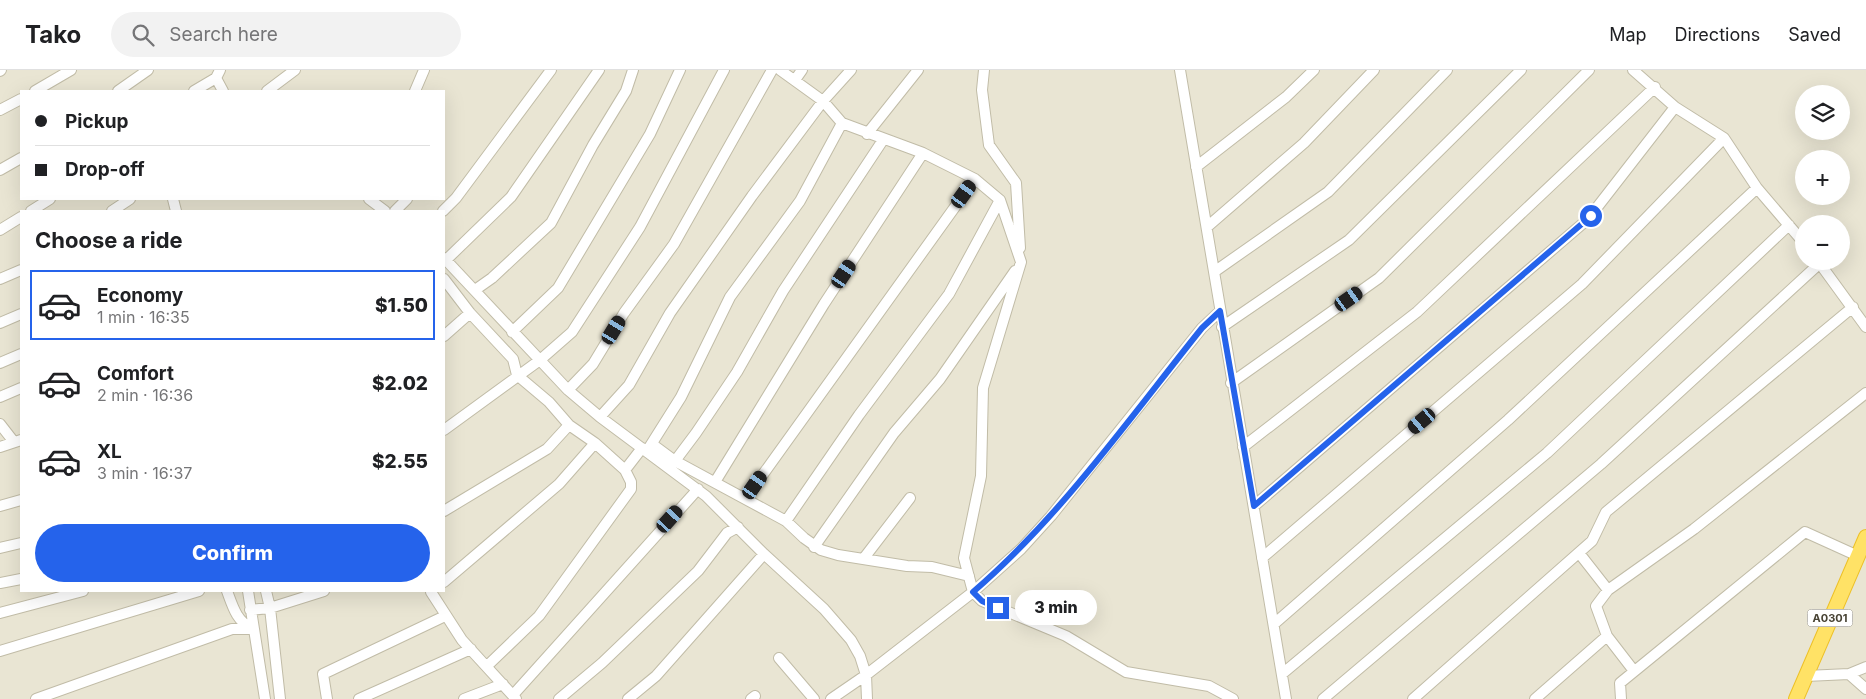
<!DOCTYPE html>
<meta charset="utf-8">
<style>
:root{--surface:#fff;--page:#f2f2f2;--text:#202124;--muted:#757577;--line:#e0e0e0;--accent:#2563eb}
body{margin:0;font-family:Inter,sans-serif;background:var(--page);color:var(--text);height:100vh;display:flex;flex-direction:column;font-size:19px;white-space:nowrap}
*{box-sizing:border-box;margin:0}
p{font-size:16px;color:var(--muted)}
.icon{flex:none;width:28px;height:28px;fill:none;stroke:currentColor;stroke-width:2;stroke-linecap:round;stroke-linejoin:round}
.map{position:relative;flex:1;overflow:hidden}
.drawer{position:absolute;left:20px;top:140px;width:425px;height:382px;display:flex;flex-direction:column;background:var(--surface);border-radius:0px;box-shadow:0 5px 20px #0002}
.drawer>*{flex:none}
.guide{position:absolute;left:20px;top:20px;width:425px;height:110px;border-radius:0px;box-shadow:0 5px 20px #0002;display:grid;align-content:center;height:110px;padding:0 15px;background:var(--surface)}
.fabs{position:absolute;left:1795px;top:15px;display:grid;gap:10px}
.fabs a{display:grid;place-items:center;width:55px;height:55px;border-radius:50%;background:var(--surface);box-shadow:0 5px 20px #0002;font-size:25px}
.end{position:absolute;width:22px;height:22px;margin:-11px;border:6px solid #2563eb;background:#fff;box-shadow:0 0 0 2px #fff}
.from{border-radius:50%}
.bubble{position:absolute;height:35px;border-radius:18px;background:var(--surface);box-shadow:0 5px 20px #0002;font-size:16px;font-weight:800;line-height:35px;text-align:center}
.car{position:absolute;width:15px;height:30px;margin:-15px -8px;border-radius:6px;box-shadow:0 0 4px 1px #0007;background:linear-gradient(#222 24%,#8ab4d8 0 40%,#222 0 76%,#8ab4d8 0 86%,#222 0)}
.guide b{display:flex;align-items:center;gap:18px;height:48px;font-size:19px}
.guide b+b{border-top:1px solid var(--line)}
.guide i{width:12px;height:12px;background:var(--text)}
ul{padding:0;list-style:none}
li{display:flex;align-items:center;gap:15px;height:70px;margin:0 10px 8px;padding:0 5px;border:2px solid transparent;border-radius:0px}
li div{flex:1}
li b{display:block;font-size:19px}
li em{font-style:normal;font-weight:800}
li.selected{border-color:var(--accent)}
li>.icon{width:45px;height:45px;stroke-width:1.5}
h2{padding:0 15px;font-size:22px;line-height:60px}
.primary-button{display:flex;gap:10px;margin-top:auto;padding:10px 15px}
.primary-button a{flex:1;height:58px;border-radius:30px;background:var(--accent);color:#fff;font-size:20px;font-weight:800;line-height:58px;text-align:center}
header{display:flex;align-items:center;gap:30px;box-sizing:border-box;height:70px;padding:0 25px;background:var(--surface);border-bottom:1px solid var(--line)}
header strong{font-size:24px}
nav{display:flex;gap:28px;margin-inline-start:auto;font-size:18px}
.search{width:350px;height:45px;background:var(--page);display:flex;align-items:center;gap:12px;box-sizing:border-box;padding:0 18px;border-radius:28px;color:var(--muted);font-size:19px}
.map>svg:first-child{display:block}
</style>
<header>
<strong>Tako</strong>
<div class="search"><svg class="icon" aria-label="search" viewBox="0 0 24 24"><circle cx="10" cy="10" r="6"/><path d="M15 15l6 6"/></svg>Search here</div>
<nav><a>Map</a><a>Directions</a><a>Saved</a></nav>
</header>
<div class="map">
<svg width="1866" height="629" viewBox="0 0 1866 629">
<rect width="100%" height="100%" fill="#f4f2e5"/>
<path fill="#e9e5d3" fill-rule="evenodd" d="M0,0h1866v629h-1866zM21,21h423v108h-423zM1804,24h37v37h-37zM1804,89h37v37h-37zM21,141h423v380h-423zM1804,154h37v37h-37z"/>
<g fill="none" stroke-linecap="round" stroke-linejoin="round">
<g stroke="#c1bca7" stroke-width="12">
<path id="minor" d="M220,0l-4,8 7,13
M780,0l43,31 19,22 81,30 52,26 25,21 21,62 -38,126 -2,88 -17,82 9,34 9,9 84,35 60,36 83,14 24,13
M984,0l-2,20 7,55 27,38 4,65
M1180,0l106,629
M1633,0l42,37 49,31 33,50 47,55
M0,1l1,-1
M795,10l7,-10
M35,21l36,-21
M118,21l30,-21
M194,21l22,-13
M267,21l28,-21
M415,21l9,-21
M0,40l21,-11
M867,64l51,-64
M1196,97l90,-70 28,-27
M0,100l21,-12
M173,129l3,12
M369,129l16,12
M31,141l19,-12
M112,141l18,-12
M395,141l12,-12
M443,141l13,-13 95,-128
M1207,157l97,-84 70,-73
M0,160l21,-13
M444,188l124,132 32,27 106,79 58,58 60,55 27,31 9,16 6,19 1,24
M446,190l65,-63 88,-127
M1818,191l48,66
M1214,202l114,-80 119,-122
M0,209l21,-9
M444,209l26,34 43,46 4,16 32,27 20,23 26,18 30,27
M475,220l17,-12 59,-55 42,-78 33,-54 7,-21
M0,253l21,-9
M1222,257l127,-87 172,-170
M512,262l46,-44 92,-154 30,-64
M444,266l26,-23
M0,293l21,-9
M1231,313l148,-105 210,-208
M568,320l25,-26 31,-51 50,-69 98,-174
M0,327l21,-9
M600,347l29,-32 41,-72 82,-117 71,-95 28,-31
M0,354l14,18
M444,360l96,-70 32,-28 68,-105 84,-157
M652,374l23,17 111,60 18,17 17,12 17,5 69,11 25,1 37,9
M0,377l21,-7
M1243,377l174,-135 238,-225
M647,381l34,-54 49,-100 70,-96 42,-78
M675,391l21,-28 41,-61 46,-81 100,-151
M715,412l109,-178 99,-151
M746,428l229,-319
M0,436l21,-6
M1254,436l334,-287 87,-112
M444,441l103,-62 22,-24
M786,451l73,-106 90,-121 51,-94
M814,477l80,-114 46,-54 75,-108
M0,478l21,-5
M1579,483l29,37 -12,16 11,30 27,35
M864,488l46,-60
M1262,488l320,-274 142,-146
M444,512l115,-98 36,-41
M0,513l21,-4
M1608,520l86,-61 172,-136
M227,521c6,16 9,29 25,38
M248,521l17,108
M266,521l4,17 10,91
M431,522l31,48 54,59
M250,540l20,-2 54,-17
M0,543l83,-22
M1274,554l234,-204 249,-232
M0,581l199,-60
M779,588l35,41
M487,596l52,-50 92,-127v-7l-6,-12 17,-22
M1282,604l265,-221 242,-228
M1849,604l17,15
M1806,606l43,-2 17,-7
M513,625l185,-206
M36,629l196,-70h20
M327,629l-4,-25 122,-58
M359,629l112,-50
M464,629l39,-15
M559,629l43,-36 96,-92 29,-38 11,-6
M628,629l28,-23 108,-122
M751,629l4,-3
M831,629l35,-24 107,-83 48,-43 30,-33 151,-188 18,-17
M1323,629l278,-235 219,-201
M1413,629l179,-158 14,-29 247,-205
M1535,629l72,-63
M1621,629l-1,-16 185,-151 53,24"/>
</g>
<g stroke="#edc027" stroke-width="16">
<path id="highway" d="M1796,629l70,-162"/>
</g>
<use href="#minor" stroke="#fff" stroke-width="10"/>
<use href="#highway" stroke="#ffe266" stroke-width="14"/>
</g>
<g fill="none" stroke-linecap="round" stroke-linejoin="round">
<path stroke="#2563eb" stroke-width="6" d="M998,538l-16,-7 -9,-9c88,-76 156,-173 229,-264l18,-17 34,195 337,-290"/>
</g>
<g text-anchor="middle" stroke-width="4.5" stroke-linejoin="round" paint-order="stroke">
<rect fill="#fff" stroke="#7f7b71" stroke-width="1" x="1807.5" y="539.5" width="45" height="17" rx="4"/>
<g font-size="11" font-weight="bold" fill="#484334">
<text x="1830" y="552">A0301</text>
</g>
</g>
</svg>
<div class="fabs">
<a><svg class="icon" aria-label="layers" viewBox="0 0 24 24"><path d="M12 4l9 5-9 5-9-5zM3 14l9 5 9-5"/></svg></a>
<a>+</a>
<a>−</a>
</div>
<i class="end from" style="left:1591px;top:146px"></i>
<i class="end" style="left:998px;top:538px"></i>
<div class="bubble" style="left:1015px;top:520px;width:82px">3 min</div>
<i class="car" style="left:964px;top:124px;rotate:36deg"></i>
<i class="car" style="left:844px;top:204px;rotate:34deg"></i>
<i class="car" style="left:1349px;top:229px;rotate:55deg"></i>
<i class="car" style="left:614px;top:260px;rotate:31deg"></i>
<i class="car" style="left:1422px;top:351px;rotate:230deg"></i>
<i class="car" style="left:755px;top:415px;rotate:35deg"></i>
<i class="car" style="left:670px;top:449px;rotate:42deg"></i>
<div class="guide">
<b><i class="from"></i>Pickup</b>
<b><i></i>Drop-off</b>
</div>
<section class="drawer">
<h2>Choose a ride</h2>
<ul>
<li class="selected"><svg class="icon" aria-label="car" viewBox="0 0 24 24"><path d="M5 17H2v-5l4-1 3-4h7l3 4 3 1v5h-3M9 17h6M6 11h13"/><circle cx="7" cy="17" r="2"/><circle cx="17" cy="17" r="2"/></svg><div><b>Economy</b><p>1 min · 16:35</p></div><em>$1.50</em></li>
<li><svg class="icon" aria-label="car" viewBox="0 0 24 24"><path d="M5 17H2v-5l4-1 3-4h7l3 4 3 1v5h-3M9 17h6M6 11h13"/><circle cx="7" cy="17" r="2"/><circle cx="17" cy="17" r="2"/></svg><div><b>Comfort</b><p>2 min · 16:36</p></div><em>$2.02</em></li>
<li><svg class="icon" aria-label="car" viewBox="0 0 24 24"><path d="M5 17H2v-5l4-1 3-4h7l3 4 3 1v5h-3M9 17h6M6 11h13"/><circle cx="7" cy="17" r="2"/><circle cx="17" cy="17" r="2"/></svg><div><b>XL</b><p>3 min · 16:37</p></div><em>$2.55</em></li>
</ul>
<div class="primary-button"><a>Confirm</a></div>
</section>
</div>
